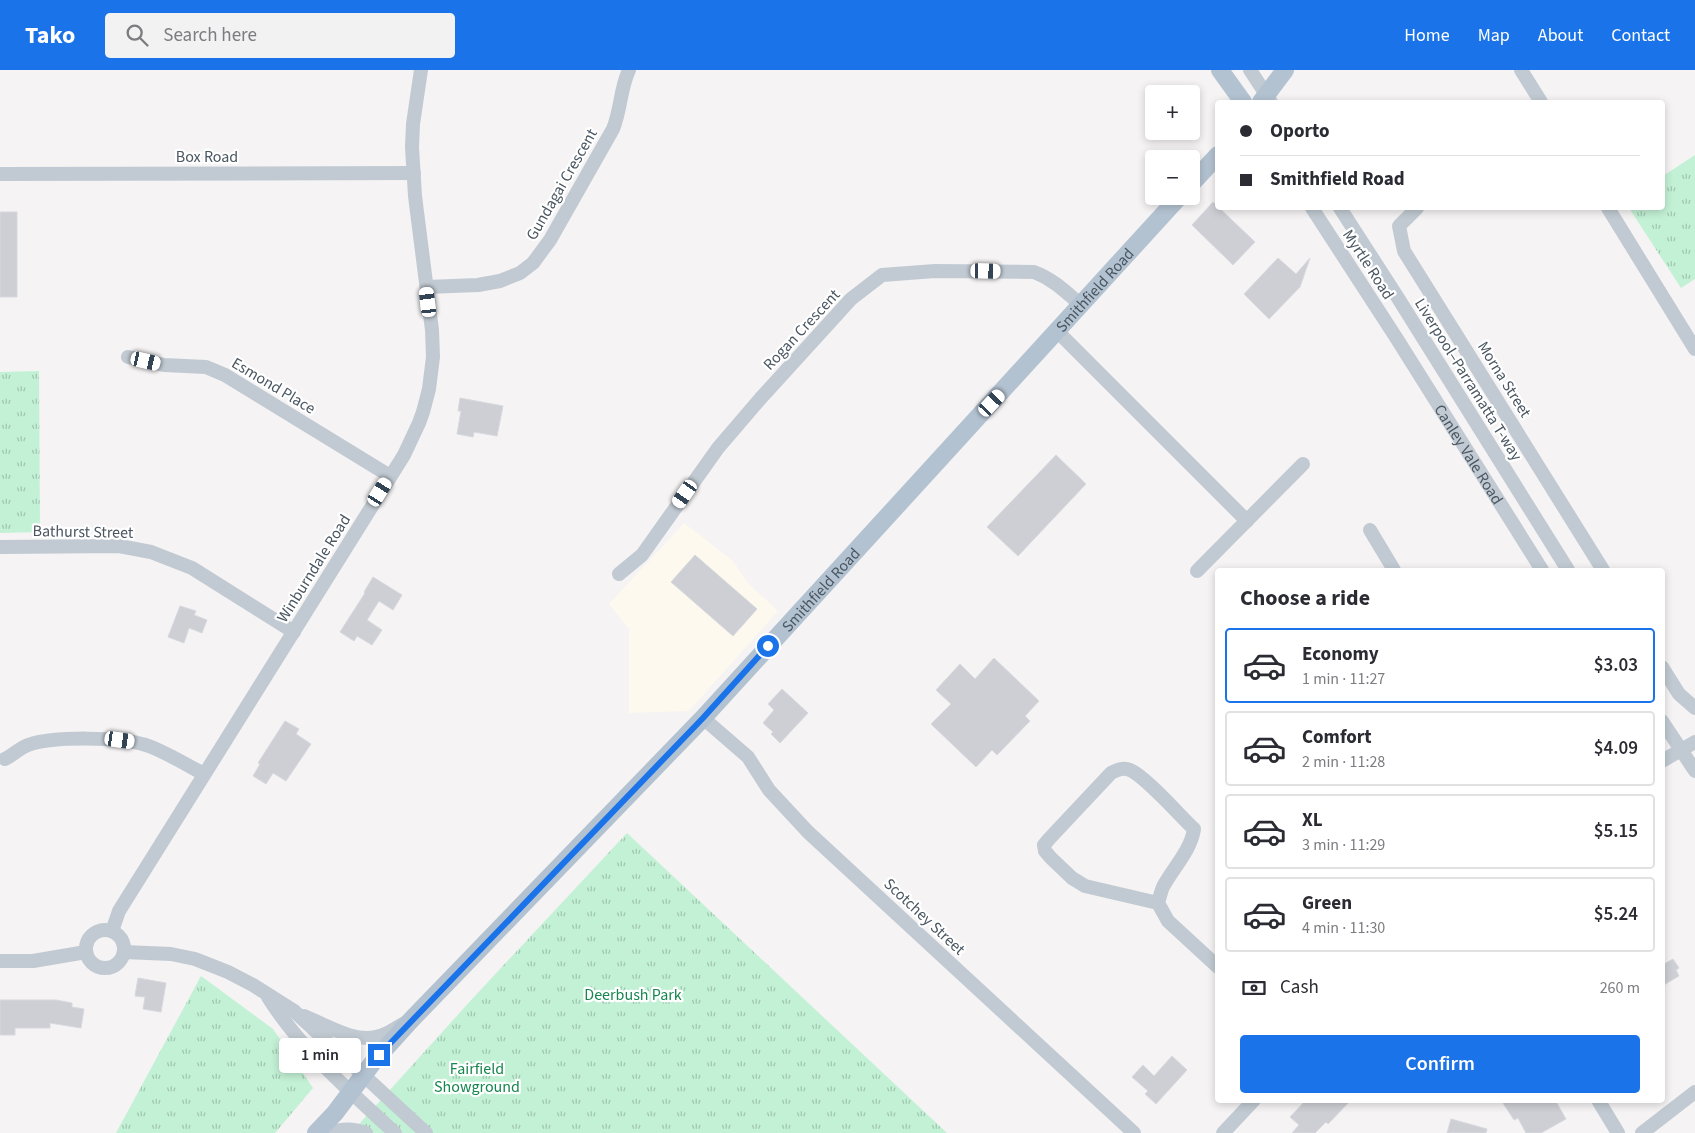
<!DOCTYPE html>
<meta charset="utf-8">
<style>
:root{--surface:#fff;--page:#f2f2f3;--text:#2b2b33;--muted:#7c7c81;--line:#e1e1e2;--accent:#1a73e8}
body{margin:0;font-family:"Source Sans 3",sans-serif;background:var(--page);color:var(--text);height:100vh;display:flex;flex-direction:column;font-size:19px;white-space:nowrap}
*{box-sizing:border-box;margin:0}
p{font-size:16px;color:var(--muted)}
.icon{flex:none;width:28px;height:28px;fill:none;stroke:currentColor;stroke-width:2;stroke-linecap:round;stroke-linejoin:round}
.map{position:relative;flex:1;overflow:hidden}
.panel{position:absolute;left:1215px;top:498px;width:450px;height:535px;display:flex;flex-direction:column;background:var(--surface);border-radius:5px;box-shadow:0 2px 8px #0003}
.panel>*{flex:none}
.guide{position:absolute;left:1215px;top:30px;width:450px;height:110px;border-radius:5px;box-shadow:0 2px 8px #0003;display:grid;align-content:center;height:110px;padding:0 25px;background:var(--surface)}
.buttons{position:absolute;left:1145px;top:15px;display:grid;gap:10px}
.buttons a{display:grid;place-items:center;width:55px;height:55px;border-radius:5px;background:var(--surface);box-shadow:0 2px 8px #0003;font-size:25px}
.end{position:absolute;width:22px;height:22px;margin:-11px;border:6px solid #1a73e8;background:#fff;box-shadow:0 0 0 2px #fff}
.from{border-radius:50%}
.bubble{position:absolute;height:35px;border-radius:5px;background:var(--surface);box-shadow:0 2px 8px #0003;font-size:16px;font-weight:600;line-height:35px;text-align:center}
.car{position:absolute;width:15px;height:30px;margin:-15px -8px;border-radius:6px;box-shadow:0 0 4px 1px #0007;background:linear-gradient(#fff 24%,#345 0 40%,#fff 0 76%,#345 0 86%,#fff 0)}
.guide b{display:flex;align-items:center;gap:18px;height:48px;font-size:19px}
.guide b+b{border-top:1px solid var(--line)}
.guide i{width:12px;height:12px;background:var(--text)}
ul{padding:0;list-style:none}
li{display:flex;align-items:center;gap:15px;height:75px;margin:0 10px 8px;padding:0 15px;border:2px solid var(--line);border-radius:5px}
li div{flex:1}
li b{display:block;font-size:19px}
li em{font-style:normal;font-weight:600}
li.on{border-color:var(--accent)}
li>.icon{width:45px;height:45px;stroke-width:1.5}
h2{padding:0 25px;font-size:22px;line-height:60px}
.pay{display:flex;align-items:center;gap:12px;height:55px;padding:0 25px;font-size:19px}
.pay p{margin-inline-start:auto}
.action{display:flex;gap:10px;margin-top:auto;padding:10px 25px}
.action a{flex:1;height:58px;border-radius:5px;background:var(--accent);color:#fff;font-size:20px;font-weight:600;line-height:58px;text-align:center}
header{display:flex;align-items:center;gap:30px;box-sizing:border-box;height:70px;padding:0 25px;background:var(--accent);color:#fff}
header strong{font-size:24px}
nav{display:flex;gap:28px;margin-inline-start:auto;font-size:18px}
.search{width:350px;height:45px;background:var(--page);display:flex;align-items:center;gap:12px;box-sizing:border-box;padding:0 18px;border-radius:5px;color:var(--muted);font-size:19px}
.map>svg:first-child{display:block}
</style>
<header>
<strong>Tako</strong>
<div class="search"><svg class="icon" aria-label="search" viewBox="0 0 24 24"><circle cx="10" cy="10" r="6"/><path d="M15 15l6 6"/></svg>Search here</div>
<nav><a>Home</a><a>Map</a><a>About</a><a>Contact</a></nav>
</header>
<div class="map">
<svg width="1695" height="1063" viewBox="0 0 1695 1063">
<defs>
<pattern id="grass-tufts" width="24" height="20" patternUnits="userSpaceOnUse" patternTransform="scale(1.25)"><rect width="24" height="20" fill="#c3f1d5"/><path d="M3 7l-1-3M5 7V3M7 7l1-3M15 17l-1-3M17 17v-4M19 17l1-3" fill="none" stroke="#a0c6b0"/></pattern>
</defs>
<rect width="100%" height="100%" fill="#f5f3f3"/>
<path fill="#fdf9ef" d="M684,453l49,38 15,22 30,28 -89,100 -60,2v-84l-20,-25z"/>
<path fill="url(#grass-tufts)" d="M1695,85v124l-14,9 -52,-80h33l1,-32z
M39,301l1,161 -40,1v-161z
M627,763l320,300h-596l122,-135z
M201,906l72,53 40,59 -38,45h-159z"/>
<path fill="#cdcfd5" stroke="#d7d9de" d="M1213,132l42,40 -22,23 -41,-40z
M0,142h17v85h-17z
M1278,188l18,16 14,-16 -10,29 -31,32 -25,-25z
M460,328l43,8 -6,30 -23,-4 -1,5 -16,-3 4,-23h-3z
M1056,385l30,29 -68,72 -31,-29z
M695,485l62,54 -24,27 -62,-54z
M373,507l29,18 -9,15 -14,-9 -12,19 15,10 -10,15 -15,-9 -3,5 -14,-9 25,-39 -1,-1z
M180,536l16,5 -2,4 13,5 -5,13 -13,-5 -5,15 -16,-6z
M994,588l45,43 -14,15 5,5 -33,34 -5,-5 -16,17 -45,-43 20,-20 -15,-14 24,-26 15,15z
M782,619l26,24 -28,30 -9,-9 2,-2 -10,-9 11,-13 -6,-6z
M285,651l14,8 -3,5 15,10 -25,37 -13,-8 -7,11 -13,-8 7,-12 -2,-1z
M1673,889l6,9 -3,2 3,6 -17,10v-21z
M138,908l28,5 -5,29 -18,-3 2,-12 -10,-1z
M0,930h56l16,3v4l12,2 -3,19 -31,-5v5h-35v7h-15z
M1172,986l15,14 -31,34 -11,-10 3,-3 -16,-14 11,-12 11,11z
M1306,1030h45l-23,24 -2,-2 -11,11h-23l7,-8 -9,-8z
M1501,1030h54l11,19 -25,14h-15l-8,-15 -4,2z
M1451,1049l36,10 -1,4h-39z"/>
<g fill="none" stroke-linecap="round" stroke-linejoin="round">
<g stroke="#c1cad2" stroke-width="14">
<path d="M1250,0l21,32"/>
<path d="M1521,0l20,32"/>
<path d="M0,104l414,-1"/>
<path id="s1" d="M1312,138l85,131 145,231"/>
<path d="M1340,138l58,90 170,272"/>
<path d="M1417,138l-18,18 5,25 199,319"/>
<path d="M1608,138l87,141"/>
<path d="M427,217l51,-2 22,-4 20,-8 13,-10 17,-23 63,-111c8,-19 7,-40 16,-59"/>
<path d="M1057,261l190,190"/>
<path d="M128,287l36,8 42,2 19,8 165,101"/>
<path d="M1370,460l24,40"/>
<path d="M0,477l119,-1 32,6 41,16 102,64"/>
<path d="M1197,501l106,-107"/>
<path d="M619,504l23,-19 76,-107 42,-49 91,-100 31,-24 53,-4 99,1c19,7 32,20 47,33"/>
<path d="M1662,597l17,27 16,14"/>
<path d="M703,648l45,39 21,33 39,42 326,301"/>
<path d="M1662,651l33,50"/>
<path d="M5,689c8,-4 15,-11 23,-14 26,-9 92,-8 118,0 20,7 39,19 58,29"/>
<path d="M1662,691l33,-19"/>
<path d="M1158,833l-73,-17 -13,-8 -21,-20 -6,-7 -1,-6 5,-6 62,-66c6,-3 12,-6 19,-3 15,6 50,46 64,59 -3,21 -20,38 -30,56 -3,5 -4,12 -6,18l10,18 50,46"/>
<circle cx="105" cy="879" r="19"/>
<path d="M112,861l7,-20 285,-456 15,-32 4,-11 6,-23 4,-32 -1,-27 -17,-134 -3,-49 1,-23 8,-54"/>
<path d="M124,882l47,2 24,5 33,13 25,13 41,26 132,122"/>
<path d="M0,891h33l53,-9"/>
<path d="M268,927c33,53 82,94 127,136"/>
<path d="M304,946c22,9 51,28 76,20 8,-2 17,-9 25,-13"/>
<path d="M1598,1030l20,33"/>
<path d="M331,1063c11,-5 24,-4 35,0"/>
<path d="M1223,1063l31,-33"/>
<path d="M1642,1063l53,-41"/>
</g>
<g stroke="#b3c2d1" stroke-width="18">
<path d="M1220,0l23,32"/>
<path d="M1261,32l24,-32"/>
<path d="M1191,114l27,-29"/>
<path id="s2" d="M316,1063l19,-20 39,-52 38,-42 291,-301 477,-522"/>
</g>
</g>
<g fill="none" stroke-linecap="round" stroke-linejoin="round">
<path stroke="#1a73e8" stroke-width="6" d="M379,985l324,-337 65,-72"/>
</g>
<g text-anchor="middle" stroke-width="4.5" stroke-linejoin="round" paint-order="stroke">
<g font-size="16" fill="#4a5661" stroke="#fff">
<text x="207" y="92">Box Road</text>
<text transform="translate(561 114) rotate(-60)" y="6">Gundagai Crescent</text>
<text transform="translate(1369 194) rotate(57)" y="6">Myrtle Road</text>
<text dy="6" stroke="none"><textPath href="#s2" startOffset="1148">Smithfield Road</textPath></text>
<text transform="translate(801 259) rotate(-47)" y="6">Rogan Crescent</text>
<text transform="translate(1469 309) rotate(58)" y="6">Liverpool–Parramatta T-way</text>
<text transform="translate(1505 309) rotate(58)" y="6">Morna Street</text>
<text transform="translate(274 315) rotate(31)" y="6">Esmond Place</text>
<text dy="6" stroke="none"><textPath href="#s1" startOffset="292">Canley Vale Road</textPath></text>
<text transform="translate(83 461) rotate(1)" y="6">Bathurst Street</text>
<text transform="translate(313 498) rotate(-58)" y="6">Winburndale Road</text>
<text dy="6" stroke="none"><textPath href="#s2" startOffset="742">Smithfield Road</textPath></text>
<text transform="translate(925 846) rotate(43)" y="6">Scotchey Street</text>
</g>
<g font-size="16" fill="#17864f" stroke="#fff">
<text x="633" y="930">Deerbush Park</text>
<text x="477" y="1004">Fairfield<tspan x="477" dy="18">Showground</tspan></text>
</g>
</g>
</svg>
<div class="buttons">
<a>+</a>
<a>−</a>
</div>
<i class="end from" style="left:768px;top:576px"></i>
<i class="end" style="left:379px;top:985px"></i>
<div class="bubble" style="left:279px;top:968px;width:82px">1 min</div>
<i class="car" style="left:986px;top:201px;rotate:91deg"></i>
<i class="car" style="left:428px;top:232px;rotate:353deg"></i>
<i class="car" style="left:146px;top:291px;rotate:103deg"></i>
<i class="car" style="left:992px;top:333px;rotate:43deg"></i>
<i class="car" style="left:380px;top:422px;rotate:32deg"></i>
<i class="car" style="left:685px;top:424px;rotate:215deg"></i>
<i class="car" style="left:120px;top:670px;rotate:98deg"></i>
<div class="guide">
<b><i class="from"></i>Oporto</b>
<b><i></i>Smithfield Road</b>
</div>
<section class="panel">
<h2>Choose a ride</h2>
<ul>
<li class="on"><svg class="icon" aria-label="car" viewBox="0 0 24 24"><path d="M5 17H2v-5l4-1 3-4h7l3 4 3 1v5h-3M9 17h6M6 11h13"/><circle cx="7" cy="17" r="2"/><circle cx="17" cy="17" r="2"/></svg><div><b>Economy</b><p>1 min · 11:27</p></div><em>$3.03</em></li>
<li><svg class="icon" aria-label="car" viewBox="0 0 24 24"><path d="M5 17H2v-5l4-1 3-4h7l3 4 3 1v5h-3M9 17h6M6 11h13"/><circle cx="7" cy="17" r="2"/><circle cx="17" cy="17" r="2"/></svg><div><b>Comfort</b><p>2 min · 11:28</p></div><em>$4.09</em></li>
<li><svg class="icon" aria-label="car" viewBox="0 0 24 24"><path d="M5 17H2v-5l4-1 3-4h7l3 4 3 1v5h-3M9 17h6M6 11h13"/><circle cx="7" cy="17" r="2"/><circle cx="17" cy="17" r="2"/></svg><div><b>XL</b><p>3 min · 11:29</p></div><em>$5.15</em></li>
<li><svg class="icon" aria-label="car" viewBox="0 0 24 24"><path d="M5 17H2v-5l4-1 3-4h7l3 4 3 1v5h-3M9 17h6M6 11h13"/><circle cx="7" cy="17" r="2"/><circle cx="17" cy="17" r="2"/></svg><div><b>Green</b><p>4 min · 11:30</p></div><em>$5.24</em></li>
</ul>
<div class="pay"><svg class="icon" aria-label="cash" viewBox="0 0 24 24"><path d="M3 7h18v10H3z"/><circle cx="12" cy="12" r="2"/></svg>Cash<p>260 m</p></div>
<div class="action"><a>Confirm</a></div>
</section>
</div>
